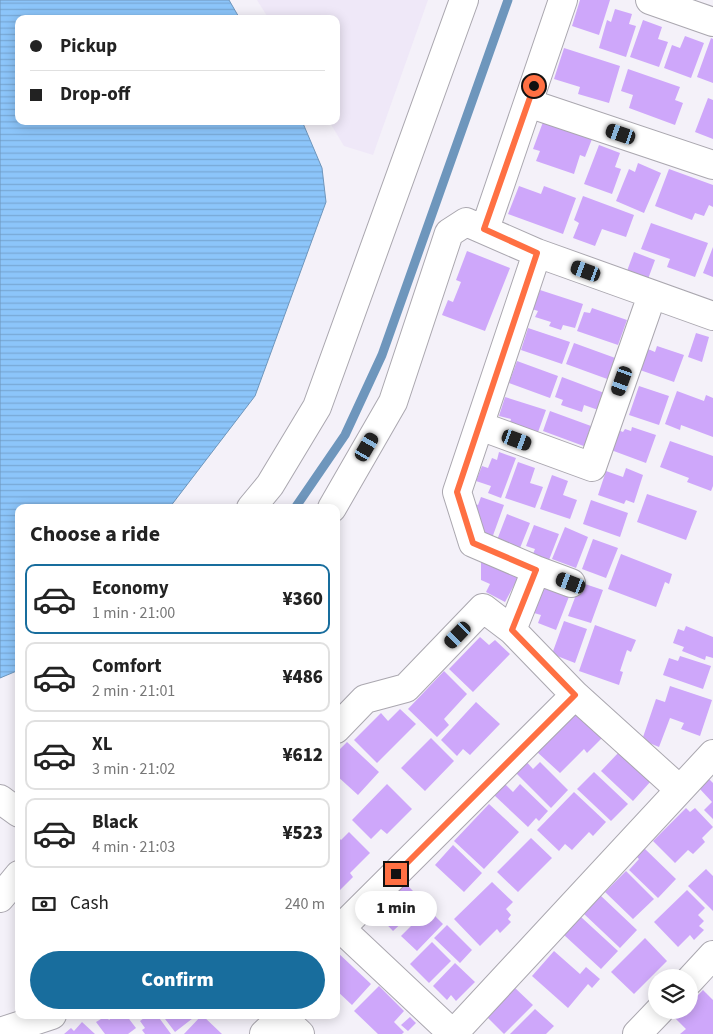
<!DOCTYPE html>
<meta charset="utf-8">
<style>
:root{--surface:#fff;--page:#f2f2f2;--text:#222;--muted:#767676;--line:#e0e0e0;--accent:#186d9d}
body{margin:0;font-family:"Source Sans 3",sans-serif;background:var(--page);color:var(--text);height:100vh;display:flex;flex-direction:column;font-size:19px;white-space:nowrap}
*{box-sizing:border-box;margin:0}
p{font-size:16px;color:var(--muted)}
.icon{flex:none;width:28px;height:28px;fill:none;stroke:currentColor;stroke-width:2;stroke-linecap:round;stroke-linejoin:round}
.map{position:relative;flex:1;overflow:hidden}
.details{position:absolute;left:15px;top:504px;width:325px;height:515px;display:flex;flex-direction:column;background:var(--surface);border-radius:10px;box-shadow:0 2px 12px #0003}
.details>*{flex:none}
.banner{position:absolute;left:15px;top:15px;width:325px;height:110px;border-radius:10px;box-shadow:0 2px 12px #0003;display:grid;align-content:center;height:110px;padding:0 15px;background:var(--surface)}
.fabs{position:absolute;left:648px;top:969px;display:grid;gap:10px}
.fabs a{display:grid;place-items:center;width:50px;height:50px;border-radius:50%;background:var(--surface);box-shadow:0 2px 12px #0003;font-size:25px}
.end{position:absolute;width:22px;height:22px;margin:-11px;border:6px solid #ff7043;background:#111;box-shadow:0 0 0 2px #111}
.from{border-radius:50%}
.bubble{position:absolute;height:35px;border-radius:18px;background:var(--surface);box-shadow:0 2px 12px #0003;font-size:16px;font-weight:800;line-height:35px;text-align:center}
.car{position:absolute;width:15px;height:30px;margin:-15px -8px;border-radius:6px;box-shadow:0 0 4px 1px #0007;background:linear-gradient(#222 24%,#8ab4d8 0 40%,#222 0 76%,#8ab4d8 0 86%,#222 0)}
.banner b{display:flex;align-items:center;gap:18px;height:48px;font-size:19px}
.banner b+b{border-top:1px solid var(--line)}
.banner i{width:12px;height:12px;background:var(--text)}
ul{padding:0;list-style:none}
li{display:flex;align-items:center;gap:15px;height:70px;margin:0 10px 8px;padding:0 5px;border:2px solid var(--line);border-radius:10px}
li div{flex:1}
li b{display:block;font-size:19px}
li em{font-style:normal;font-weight:800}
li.selected{border-color:var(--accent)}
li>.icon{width:45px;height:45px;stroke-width:1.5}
h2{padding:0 15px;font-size:22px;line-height:60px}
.pay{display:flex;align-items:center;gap:12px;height:55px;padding:0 15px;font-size:19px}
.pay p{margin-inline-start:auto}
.button{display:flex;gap:10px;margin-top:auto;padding:10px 15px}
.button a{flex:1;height:58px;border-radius:30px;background:var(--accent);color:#fff;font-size:20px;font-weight:800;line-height:58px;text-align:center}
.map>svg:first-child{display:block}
</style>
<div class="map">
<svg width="713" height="1034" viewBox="0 0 713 1034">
<defs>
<pattern id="water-rules" width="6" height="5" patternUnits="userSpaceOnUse" patternTransform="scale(1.25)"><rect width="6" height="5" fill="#8cc5fa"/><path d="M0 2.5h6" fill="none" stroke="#79a9d6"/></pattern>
</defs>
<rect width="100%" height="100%" fill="#f4f1f9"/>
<path fill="#efe8f8" d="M257,0h171l-55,155 -29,-9 -15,-25h7v-102h-67z"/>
<path fill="url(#water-rules)" stroke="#6e96bc" d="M0,0h229l11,19h-221v102h283l20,47 4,34 -71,194 -85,111 -151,1v162l-19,8z"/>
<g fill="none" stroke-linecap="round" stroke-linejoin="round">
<path stroke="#6e96bc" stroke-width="9" d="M295,508l50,-73 37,-80 126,-355"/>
</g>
<path fill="#cea7fa" d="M580,0h30l-11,35 -27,-9z
M615,9l17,5 -3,10 7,2 -10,31 -27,-9 8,-28 4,2z
M643,20l19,7 -4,12 10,3 -9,25 -29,-10z
M685,36l19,7 -13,35 -27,-10 8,-23 8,3z
M711,38l2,1v44l-16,-6z
M564,48l56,18 -11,37 -31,-9 2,-7 -26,-8z
M628,69l52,18 -5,13 8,3 -8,22 -46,-17 4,-13 -12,-4z
M708,98l5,2v39l-18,-7z
M543,122l49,17 -7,18 -5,-2 -6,19 -38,-13 4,-10 -7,-2z
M599,145l21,8 -5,14 6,2 -9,25 -28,-10z
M638,163l23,10 -17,40 -28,-12 13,-32 6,3z
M669,169l44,16v22l-4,-2 -5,11 -9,-3 -3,7 -37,-14z
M519,186l22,8 3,-8 32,12 -13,36 -55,-20z
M583,196l51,19 -8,22 -24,-8 -7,17 -22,-8 6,-15 -5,-3z
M651,223l57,20 -13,34 -28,-10 3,-8 -29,-10z
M713,247v30l-10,-4z
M467,251l43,17 -25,63 -43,-16 6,-15 5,2 8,-20 -5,-2z
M634,252l21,8 -7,19 -21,-8z
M540,290l43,14 -8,24 -12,-3 -2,5 -12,-4 2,-4 -16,-5 3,-6 -9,-3 4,-14 5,2z
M592,308l35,12 -9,25 -41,-14 7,-19 6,1z
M528,328l42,14 -8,22 -41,-14z
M696,333l13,4 -7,25 -14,-5z
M574,343l44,16 -8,21 -44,-16z
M657,346l27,9 -10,27 -34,-12 8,-21 7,3z
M517,361l41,15 -8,22 -41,-15z
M562,377l45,17 -6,17 -17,-6 -2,7 -21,-7 2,-5 -8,-3z
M639,386l30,10 -10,29 -30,-10z
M677,391l27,10 2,-6 7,3v39l-32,-12 -1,5 -15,-6z
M505,397l41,13 -9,25 -28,-9 2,-7 -12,-3z
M550,411l41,15 -3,8 5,2 -4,12 -46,-17z
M632,427l24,8 -10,28 -35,-13 7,-20 5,2 2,-3 6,2z
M670,441l43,15v30l-2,5 -24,-9 2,-4 -29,-11z
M499,452l17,6 -15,40 -13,-5 3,-7 -15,-5 6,-15 6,2 4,-10 5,2z
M518,462l17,6 -5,15 13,4 -8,21 -30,-10z
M626,468l17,7 -9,28 -8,-3 -2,4 -26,-9 8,-24 17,6z
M552,475l16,6 -5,14 14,5 -7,19 -30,-10z
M647,494l50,17 -11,29 -49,-18z
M481,497l23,8 -13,36 -19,-15 -2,-24 8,3z
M591,500l37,13 -8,24 -37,-13z
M507,514l23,9 -10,25 -23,-8z
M534,525l25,9 -10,26 -16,-6 2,-5 -9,-3z
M565,527l23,10 -12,31 -24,-9z
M593,539l25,9 -12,30 -24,-9z
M621,554l51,20 -3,10 -4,-2 -9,25 -48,-18z
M481,556l38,20 -14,26 -19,-10 4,-8 -9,-4z
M585,584l18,6 -12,33 -23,-7 11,-29 5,1z
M545,585l25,9 -14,36 -18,-7 3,-8 -7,-2z
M564,621l23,8 -12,34 -23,-9z
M595,625l41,15 -5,12 -4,-2 -7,21 3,1 -4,13 -40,-14z
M686,626l27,11v21l-7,-2 -1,4 -23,-9 2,-4 -11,-4 5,-14 6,2z
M480,637l9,8 6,-5 15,14 -37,38 -24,-23z
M680,656l31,10 -8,23 -40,-14 6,-17 9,3z
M444,671l23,23 -23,25 5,6 -12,12 -29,-28z
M670,686l42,14 -12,36 -19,-7 3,-6 -14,-5 -11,29 -17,-7 14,-41 9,3z
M476,702l24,22 -30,31 -7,-6 -6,7 -16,-16z
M400,709l16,15 -39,39 -23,-23 27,-27 7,8z
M575,711l28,26 -16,16 -3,-4 -24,24 -24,-22z
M431,738l23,23 -29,30 -24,-23z
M347,742l32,30 -21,23 -22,-20v-22z
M620,751l31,30 -18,20 -32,-30z
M524,759l9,10 7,-7 28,28 -17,18 -38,-38z
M594,772l34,32 -17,17 -34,-32z
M709,779l4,4v36l-9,-9 8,-8 -13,-14z
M387,784l25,25 -25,25 -6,-5 -10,10 -19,-19z
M505,784l8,8 7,-8 28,27 -9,10 -3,-3 -8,9 -34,-32z
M574,792l32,30 -13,14 -4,-4 -17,18 -7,-6 -6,7 -22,-21z
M489,804l30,28 -35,37 -30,-28z
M686,808l4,4 5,-4 18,19 -11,11 3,4 -12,12 -5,-4 -13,13 -22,-22z
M349,832l21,21 -20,20 3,4 -14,14 -3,-3v-51l1,-1 4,4z
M531,838l21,20 -34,34 -21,-20z
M453,845l29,28 -18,19 -29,-27z
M644,848l32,31 -18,19 -29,-28 10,-11 -3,-3z
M706,869l7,7v35l-25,-25z
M626,871l28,28 -21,20 -28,-27z
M404,882l20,20 -31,29 -19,-20z
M492,882l21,20 -7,7 5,6 -3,4 3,3 -11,11 -3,-4 -17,17 -26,-27z
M687,890l18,18 -7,7 6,6 -5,5 5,4 -10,10 -4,-5 -12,12 -24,-25z
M600,895l37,35 -17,18 -37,-35z
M428,909l15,15 -26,27 -16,-15z
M581,917l37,34 -17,18 -37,-34z
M447,925l25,25 -12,13 -26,-25z
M645,938l22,23 -33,33 -23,-22z
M432,942l19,19 -22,22 -19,-19z
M336,951l35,33 -19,21 -16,-15z
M554,951l26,23 6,-7 14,12 -8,9 -4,-4 -20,24 -36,-32z
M455,963l20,19 -19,19 -5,-6 -4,5 -14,-14z
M379,986l25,25 -10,11 10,10 -2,2h-24l-24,-23z
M514,987l19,18 -29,29 -18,-18z
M703,990l10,10v34h-33l6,-5 -11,-11 8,-8h6v-6z
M535,1009l19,17 -8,8h-36z
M115,1015h11l10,13 -8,6h-23l-9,-12 10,-6 3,4z
M148,1015h9l14,19h-26l-3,-4 3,-2 -5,-7z
M162,1015h35l-22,17z
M202,1015l20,19h-38z
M410,1017l6,6 -8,8 -7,-6z
M82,1022l13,12h-31l7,-6 3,3z"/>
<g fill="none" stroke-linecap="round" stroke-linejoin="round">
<g stroke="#aaa7af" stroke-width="30">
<path id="minor" d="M650,0l63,22
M528,103l185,62
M485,229l78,-229
M480,426l112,41 60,-172
M251,508l19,-23 47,-78 147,-407
M332,508l61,-106 56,-169 17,-11 71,31 176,63
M536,570l35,13
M512,630l24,-60 -63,-27 -16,-51 80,-239
M575,695l104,94
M336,729l29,-30 41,-11 77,-80 29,22 63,65 -234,233
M0,799l19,14
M0,898l19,-23
M336,924l117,110
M689,981l24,-26
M280,1015l20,19
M0,1032l52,-17
M264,1034l18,-17
M453,1034l260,-280
M637,1034l23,-24"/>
</g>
<use href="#minor" stroke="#fff" stroke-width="28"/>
</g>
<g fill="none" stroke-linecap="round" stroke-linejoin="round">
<path stroke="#ff7043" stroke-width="6" d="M396,874l179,-179 -63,-65 24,-60 -63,-27 -16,-51 80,-239 -53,-24 50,-143"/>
</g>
</svg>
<div class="fabs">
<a><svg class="icon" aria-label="layers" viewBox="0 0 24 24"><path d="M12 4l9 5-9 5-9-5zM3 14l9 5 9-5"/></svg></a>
</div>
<i class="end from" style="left:534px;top:86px"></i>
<i class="end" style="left:396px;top:874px"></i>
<div class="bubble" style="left:355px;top:891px;width:82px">1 min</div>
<i class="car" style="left:621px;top:134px;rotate:289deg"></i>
<i class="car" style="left:586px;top:271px;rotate:290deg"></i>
<i class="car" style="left:622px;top:381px;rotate:200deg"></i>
<i class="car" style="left:517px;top:440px;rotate:110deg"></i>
<i class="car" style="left:367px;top:447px;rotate:30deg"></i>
<i class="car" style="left:571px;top:583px;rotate:291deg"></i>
<i class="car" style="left:458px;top:635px;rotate:224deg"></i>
<div class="banner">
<b><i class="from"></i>Pickup</b>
<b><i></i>Drop-off</b>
</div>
<section class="details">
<h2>Choose a ride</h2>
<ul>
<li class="selected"><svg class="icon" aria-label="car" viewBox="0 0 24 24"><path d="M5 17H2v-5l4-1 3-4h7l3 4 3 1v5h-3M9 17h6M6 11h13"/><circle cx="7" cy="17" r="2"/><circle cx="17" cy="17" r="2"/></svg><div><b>Economy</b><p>1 min · 21:00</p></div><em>¥360</em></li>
<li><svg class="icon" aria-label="car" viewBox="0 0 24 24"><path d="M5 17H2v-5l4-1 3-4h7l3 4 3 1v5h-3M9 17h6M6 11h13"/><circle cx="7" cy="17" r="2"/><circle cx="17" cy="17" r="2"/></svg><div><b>Comfort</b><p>2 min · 21:01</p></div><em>¥486</em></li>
<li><svg class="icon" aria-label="car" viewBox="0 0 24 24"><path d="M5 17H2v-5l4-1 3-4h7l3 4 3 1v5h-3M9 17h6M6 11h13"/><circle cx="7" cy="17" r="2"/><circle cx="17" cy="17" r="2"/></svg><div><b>XL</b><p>3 min · 21:02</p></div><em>¥612</em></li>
<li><svg class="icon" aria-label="car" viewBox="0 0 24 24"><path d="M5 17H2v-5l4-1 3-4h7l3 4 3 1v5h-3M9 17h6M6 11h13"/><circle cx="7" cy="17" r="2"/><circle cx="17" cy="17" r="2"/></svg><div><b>Black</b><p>4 min · 21:03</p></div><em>¥523</em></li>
</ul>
<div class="pay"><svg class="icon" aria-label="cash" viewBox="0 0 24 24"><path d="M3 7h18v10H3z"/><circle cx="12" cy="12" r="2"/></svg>Cash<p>240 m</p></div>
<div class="button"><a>Confirm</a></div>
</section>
</div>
